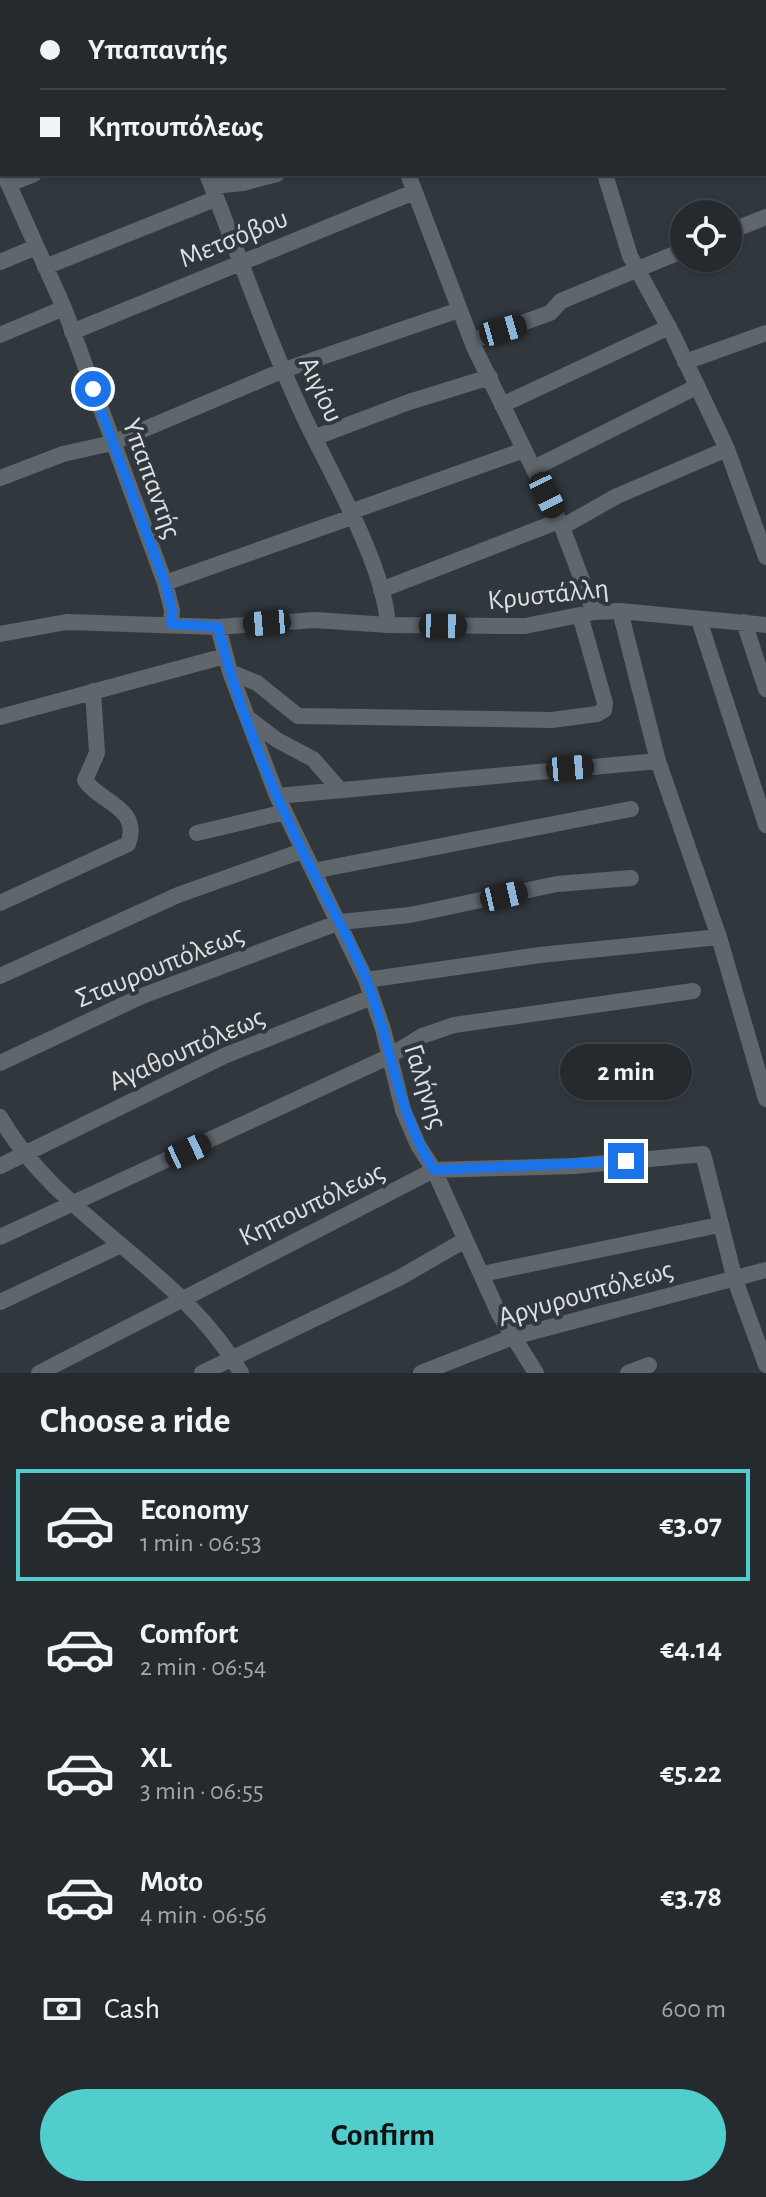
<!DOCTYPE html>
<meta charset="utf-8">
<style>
:root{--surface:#252a2e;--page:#2d3236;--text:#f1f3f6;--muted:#a3a7aa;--line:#42464a;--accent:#52cdcd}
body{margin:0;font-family:"Alegreya Sans",sans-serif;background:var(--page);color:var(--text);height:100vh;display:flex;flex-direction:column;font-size:30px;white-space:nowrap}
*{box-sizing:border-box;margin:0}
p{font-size:26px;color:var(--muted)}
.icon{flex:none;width:44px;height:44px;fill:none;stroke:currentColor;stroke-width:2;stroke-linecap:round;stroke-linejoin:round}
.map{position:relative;height:1373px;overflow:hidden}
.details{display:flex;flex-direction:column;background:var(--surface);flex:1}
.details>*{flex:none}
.banner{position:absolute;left:0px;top:0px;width:766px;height:176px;box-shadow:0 2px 6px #0004,0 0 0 2px var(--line);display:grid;align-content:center;height:176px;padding:0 40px;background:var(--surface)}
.buttons{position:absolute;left:670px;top:200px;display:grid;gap:16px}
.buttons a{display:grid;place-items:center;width:72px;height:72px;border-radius:50%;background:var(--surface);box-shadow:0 2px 6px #0004,0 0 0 2px var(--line);font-size:40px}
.end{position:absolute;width:36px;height:36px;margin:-18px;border:10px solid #1a73e8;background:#fff;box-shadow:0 0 0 4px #fff}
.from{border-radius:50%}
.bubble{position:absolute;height:56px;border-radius:28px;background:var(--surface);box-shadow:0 2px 6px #0004,0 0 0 2px var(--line);font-size:26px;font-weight:600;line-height:56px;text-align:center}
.car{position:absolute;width:24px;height:48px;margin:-24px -12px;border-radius:10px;box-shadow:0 0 6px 2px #0007;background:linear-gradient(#222 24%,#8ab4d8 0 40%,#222 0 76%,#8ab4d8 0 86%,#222 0)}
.banner b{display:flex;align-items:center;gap:28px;height:76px;font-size:30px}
.banner b+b{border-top:2px solid var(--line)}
.banner i{width:20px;height:20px;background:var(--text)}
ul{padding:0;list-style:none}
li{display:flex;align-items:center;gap:24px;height:112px;margin:0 16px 12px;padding:0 24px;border:4px solid transparent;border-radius:0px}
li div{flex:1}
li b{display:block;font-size:30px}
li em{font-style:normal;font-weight:600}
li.active{border-color:var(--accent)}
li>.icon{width:72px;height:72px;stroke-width:1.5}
h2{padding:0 40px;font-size:36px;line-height:96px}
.pay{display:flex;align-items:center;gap:20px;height:88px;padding:0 40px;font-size:30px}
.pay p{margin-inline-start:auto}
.primary-button{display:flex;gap:16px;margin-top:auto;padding:16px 40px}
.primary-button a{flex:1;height:92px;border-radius:48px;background:var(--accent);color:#111;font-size:32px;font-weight:600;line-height:92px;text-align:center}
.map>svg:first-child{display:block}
</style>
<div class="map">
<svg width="766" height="1373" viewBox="0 0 766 1373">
<rect width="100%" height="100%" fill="#31383d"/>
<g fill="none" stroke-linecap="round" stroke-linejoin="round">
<path stroke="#5f676d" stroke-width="16" d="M341,0l1,2
M533,0v2
M737,0l1,2
M128,2l4,-2
M172,2l4,-2
M447,2l5,-2
M633,2l4,-2
M764,6l2,-1
M0,54l2,-1
M764,61l2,5
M764,95l2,-1
M0,123l2,-1
M4,174l60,134 101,275 7,27 -1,14
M207,174c32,81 60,164 97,243 27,57 80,147 84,208
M408,174l66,173 88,180 32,85
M605,174l25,82 43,79 54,114 39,108
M9,184l25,-10
M212,186l31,-3 34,-9
M728,232l38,-15
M0,262l36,-15
M45,267l170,-68
M72,332l342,-140
M0,335l64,-27
M472,341l78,-28 11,-12 123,-51
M685,362l81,-29
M502,405l167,-78
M316,437l93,-35 81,-25
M534,468l162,-81
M0,478l63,-24 49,-11 172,-73 175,-60
M350,512l174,-62
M562,527l55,-31 110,-47
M165,583l187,-66
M381,590l178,-69
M620,611l38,150 61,176 47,162
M699,620l67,205
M744,622l22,67
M218,627l12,45 47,124 89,184 17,49 20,81 15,35 16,25 65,144 37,59
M0,634l67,-12 151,5 97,-7 73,5 137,1 69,-14 26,-1 146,14
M230,672l27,11 41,33 254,4 45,-6 7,-4 1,-7 -25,-88
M0,717l225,-61
M248,718l29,22 36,19 27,31
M277,796l381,-35
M197,833l88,-21
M313,871l318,-62
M0,903l128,-59c14,-37 -31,-43 -43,-64l12,-27 -4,-62
M0,976l178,-81 124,-44
M366,980l174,-25 179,-18
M0,1063l142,-67 198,-74 70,-7 147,-31 74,-6
M0,1117c59,103 182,152 241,256
M0,1166l224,-110 148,-59
M0,1237l388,-180 34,-21 32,-11 239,-34
M482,1274l237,-49
M0,1302l121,-57
M39,1373l395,-203 140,-4 129,-12 32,126 31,85
M202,1373l199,-96 64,-37
M421,1373l92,-36 253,-67
M628,1373l21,-8"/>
</g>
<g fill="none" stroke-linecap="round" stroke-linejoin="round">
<path stroke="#1a73e8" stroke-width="10" d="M93,389l72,194 7,27 -1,14 47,3c18,76 50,153 84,223 21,44 47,86 65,131 25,64 29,130 67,189l192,-9"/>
</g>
<g text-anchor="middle" stroke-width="8" stroke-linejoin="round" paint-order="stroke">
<g font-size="28" fill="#dce0e3" stroke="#31383d">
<text transform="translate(233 237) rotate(-22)" y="10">Μετσόβου</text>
<text transform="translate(322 389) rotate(65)" y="10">Αιγίου</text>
<text transform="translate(153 478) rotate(70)" y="10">Υπαπαντής</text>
<text transform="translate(548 593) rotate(-6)" y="10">Κρυστάλλη</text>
<text transform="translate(159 965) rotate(-22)" y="10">Σταυρουπόλεως</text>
<text transform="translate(186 1048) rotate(-24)" y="10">Αγαθουπόλεως</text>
<text transform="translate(427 1086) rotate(72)" y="10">Γαλήνης</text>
<text transform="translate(311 1203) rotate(-26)" y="10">Κηπουπόλεως</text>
<text transform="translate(585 1292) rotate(-16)" y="10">Αργυρουπόλεως</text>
</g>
</g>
</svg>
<div class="buttons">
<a><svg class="icon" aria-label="locate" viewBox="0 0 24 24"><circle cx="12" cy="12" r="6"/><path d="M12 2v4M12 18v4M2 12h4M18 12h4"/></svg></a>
</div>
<i class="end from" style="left:93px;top:389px"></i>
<i class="end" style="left:626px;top:1161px"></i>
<div class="bubble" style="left:560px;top:1044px;width:132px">2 min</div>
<i class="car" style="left:503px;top:330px;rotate:74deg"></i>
<i class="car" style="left:547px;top:495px;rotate:154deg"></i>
<i class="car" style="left:267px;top:623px;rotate:265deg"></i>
<i class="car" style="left:443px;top:626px;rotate:91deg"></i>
<i class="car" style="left:570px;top:768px;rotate:85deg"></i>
<i class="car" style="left:504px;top:896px;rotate:77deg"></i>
<i class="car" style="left:188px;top:1151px;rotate:65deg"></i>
<div class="banner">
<b><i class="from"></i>Υπαπαντής</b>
<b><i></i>Κηπουπόλεως</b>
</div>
</div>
<section class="details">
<h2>Choose a ride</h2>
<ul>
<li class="active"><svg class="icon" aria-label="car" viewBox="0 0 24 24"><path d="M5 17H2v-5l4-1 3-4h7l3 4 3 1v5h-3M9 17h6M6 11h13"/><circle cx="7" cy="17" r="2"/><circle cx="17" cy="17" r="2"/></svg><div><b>Economy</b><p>1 min · 06:53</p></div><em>€3.07</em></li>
<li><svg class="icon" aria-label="car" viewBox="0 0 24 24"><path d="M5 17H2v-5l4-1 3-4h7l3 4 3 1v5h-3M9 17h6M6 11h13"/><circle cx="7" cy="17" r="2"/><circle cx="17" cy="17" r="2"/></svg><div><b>Comfort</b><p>2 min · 06:54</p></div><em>€4.14</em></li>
<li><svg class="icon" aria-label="car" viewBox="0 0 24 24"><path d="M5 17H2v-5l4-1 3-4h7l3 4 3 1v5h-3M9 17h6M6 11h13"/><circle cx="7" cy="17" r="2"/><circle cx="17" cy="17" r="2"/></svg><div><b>XL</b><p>3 min · 06:55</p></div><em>€5.22</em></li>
<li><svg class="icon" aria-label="car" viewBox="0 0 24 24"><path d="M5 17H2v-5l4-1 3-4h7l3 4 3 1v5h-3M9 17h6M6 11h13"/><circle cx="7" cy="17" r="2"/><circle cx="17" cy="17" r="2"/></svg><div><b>Moto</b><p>4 min · 06:56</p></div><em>€3.78</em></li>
</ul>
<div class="pay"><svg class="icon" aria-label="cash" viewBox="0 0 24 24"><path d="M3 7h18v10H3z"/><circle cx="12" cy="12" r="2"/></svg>Cash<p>600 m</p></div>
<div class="primary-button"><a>Confirm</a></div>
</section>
